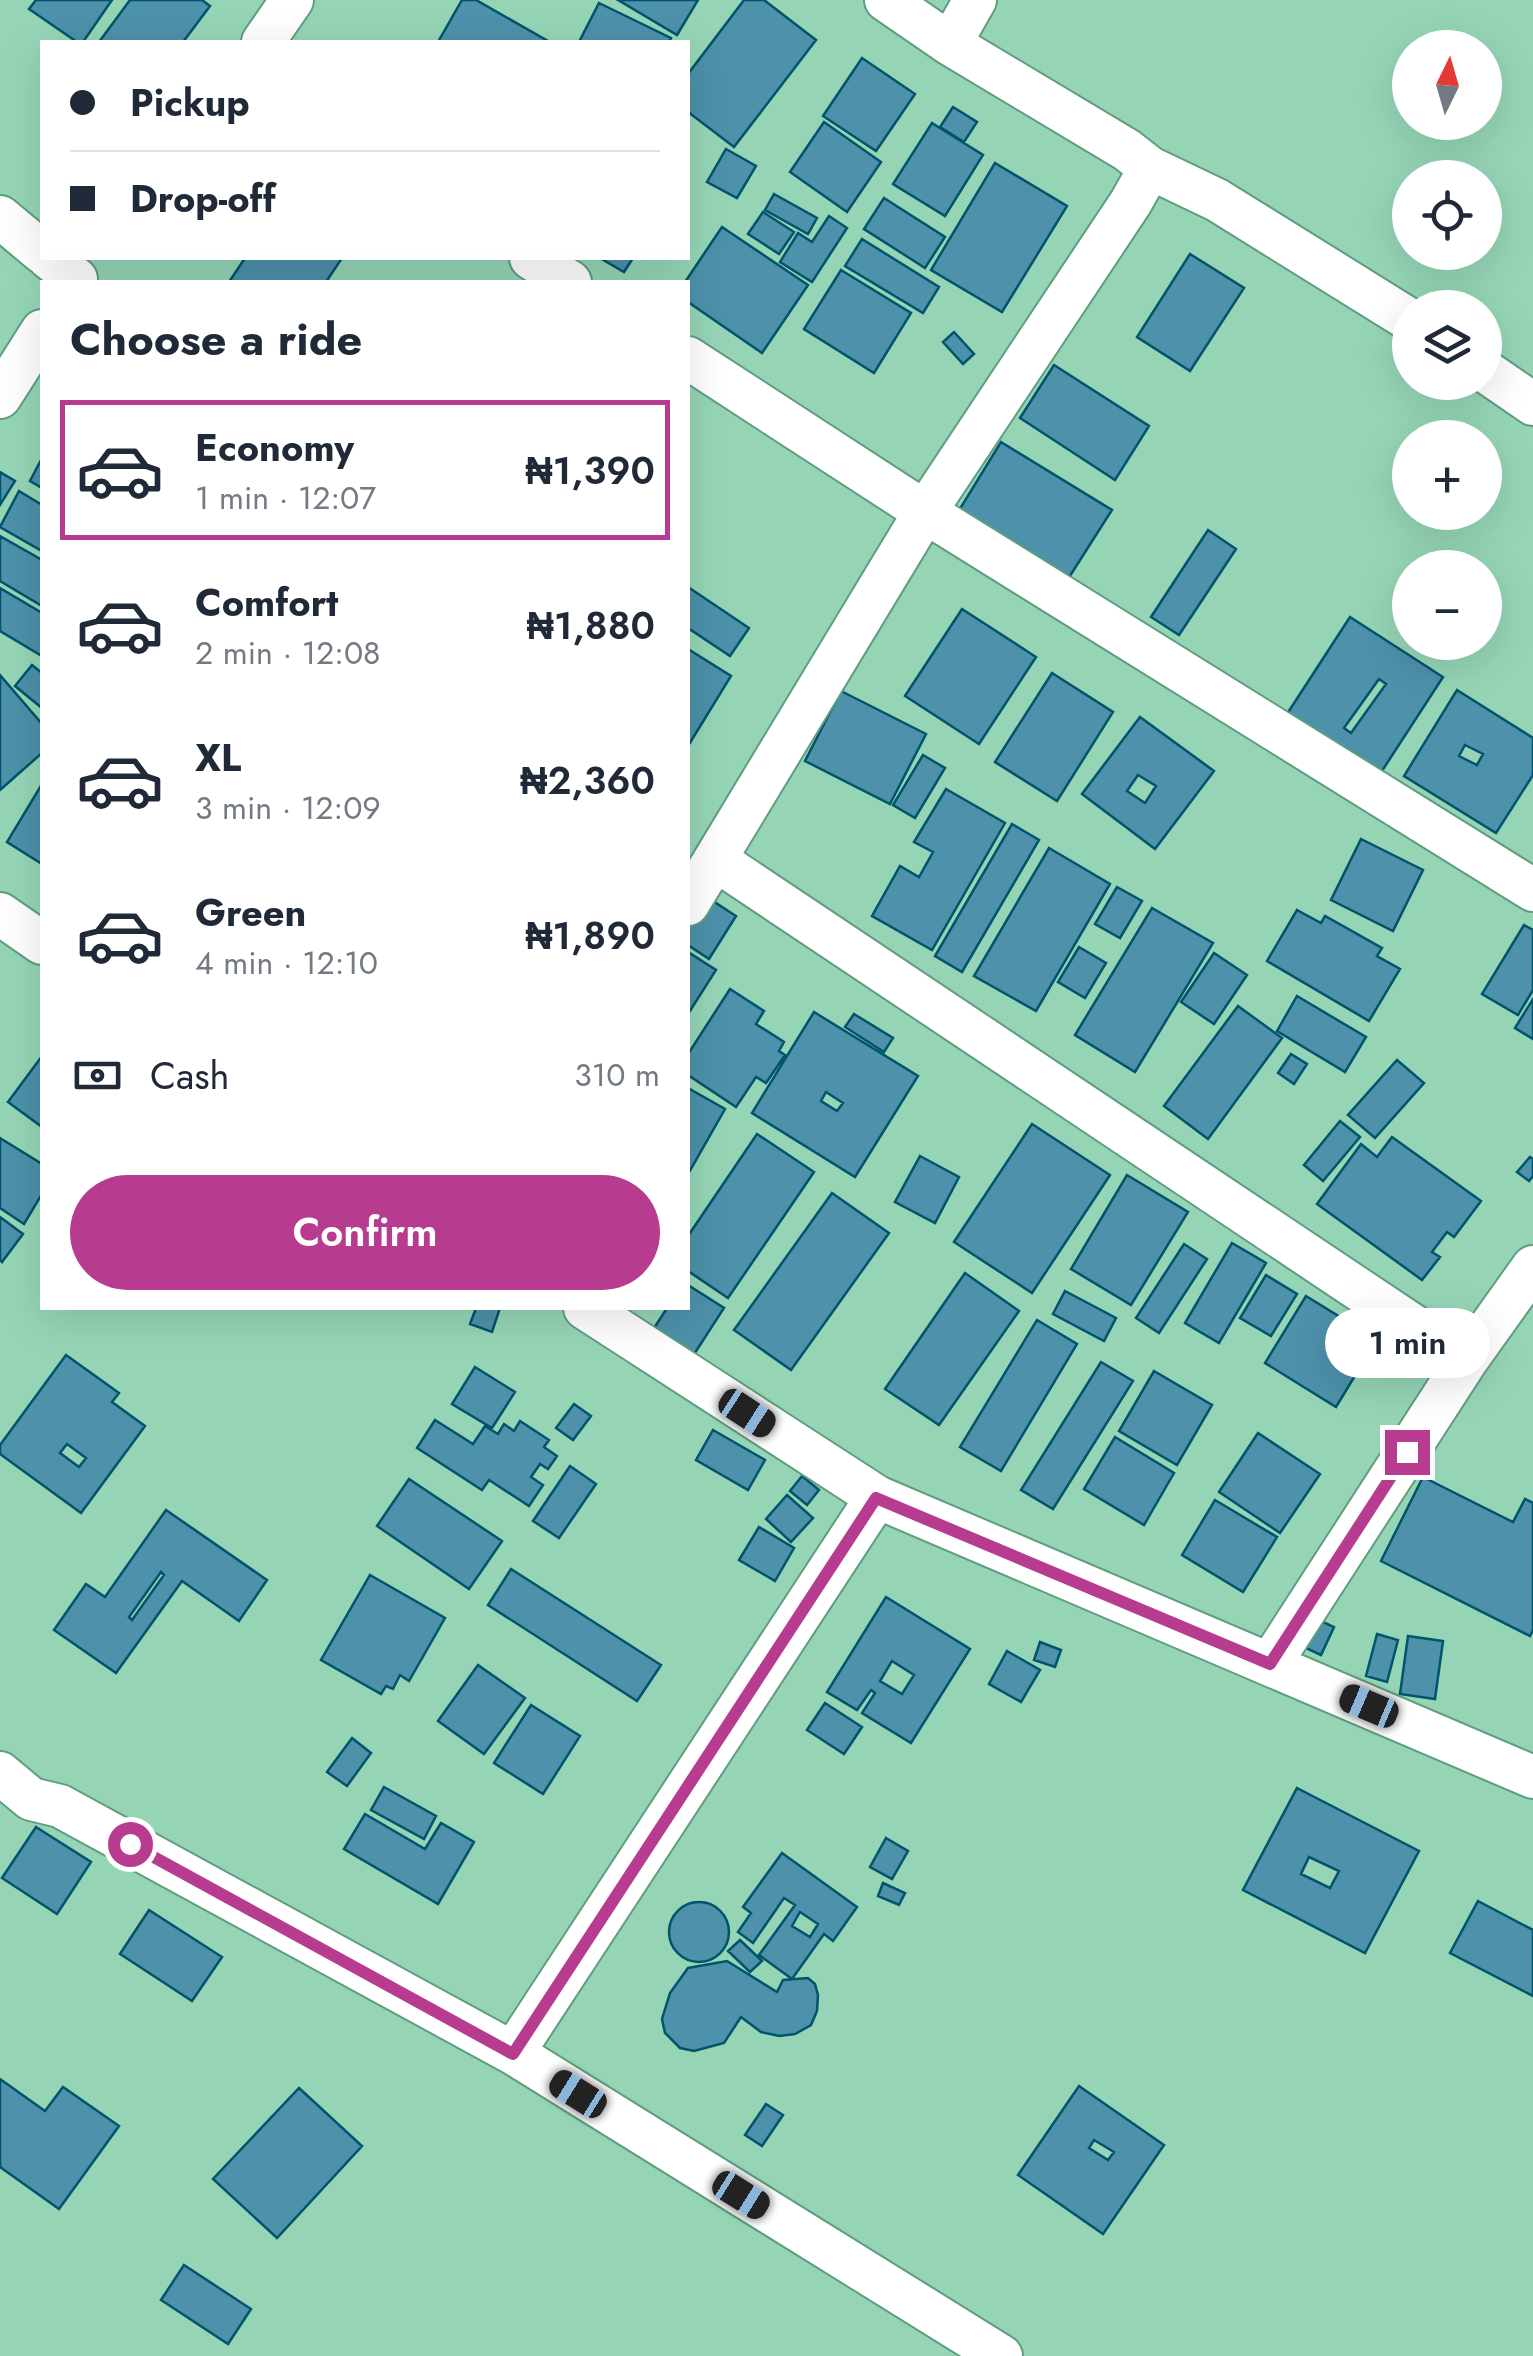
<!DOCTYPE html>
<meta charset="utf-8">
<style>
:root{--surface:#fff;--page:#f6f6f7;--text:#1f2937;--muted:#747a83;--line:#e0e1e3;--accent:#b73c8f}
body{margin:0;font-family:Jost,sans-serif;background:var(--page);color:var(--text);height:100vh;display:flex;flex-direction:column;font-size:38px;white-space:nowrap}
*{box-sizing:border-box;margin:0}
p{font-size:32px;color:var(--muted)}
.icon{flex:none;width:55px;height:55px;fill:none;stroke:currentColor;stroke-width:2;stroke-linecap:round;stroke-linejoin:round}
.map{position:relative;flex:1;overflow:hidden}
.drawer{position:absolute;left:40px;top:280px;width:650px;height:1030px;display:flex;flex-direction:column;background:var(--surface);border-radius:0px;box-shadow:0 10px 40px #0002}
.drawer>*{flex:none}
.guide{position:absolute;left:40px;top:40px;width:650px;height:220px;border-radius:0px;box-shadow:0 10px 40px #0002;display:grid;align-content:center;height:220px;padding:0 30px;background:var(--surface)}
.needle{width:65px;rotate:5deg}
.tools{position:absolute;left:1392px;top:30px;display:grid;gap:20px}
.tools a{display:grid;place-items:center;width:110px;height:110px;border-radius:50%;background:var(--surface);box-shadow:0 10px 40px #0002;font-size:50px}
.end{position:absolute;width:45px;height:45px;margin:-22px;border:12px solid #b73c8f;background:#fff;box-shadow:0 0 0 5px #fff}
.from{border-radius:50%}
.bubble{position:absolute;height:70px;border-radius:35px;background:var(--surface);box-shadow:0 10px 40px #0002;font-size:32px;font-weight:600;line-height:70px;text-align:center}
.car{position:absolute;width:30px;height:60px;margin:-30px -15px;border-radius:12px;box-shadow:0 0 8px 2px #0007;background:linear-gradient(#222 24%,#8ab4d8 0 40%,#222 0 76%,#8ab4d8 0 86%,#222 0)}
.guide b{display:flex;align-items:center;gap:35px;height:95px;font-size:38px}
.guide b+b{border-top:2px solid var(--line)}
.guide i{width:25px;height:25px;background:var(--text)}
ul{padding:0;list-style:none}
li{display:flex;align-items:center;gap:30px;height:140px;margin:0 20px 15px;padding:0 10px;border:5px solid transparent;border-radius:0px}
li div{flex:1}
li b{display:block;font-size:38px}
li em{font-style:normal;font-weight:600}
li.on{border-color:var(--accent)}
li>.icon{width:90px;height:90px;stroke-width:1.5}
h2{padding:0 30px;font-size:45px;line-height:120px}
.pay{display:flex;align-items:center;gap:25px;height:110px;padding:0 30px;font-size:38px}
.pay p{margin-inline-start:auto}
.button{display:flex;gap:20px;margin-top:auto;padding:20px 30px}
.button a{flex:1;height:115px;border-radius:60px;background:var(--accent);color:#fff;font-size:40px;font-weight:600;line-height:115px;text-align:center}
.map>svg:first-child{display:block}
</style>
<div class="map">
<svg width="1533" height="2356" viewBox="0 0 1533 2356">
<rect width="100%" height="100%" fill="#95d5b6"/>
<path fill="#4d91aa" stroke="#00546b" stroke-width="2.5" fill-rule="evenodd" d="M36,0h76l-29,42h-6l-48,-33z
M130,0h72l8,6 -27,36h-84z
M462,0h14l72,41 -110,1z
M618,0h80l-21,35z
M744,0h20l52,40 -82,107 -46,-35v-38z
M599,3l72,35 -2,4h-90z
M862,58l53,36 -39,57 -53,-35z
M953,107l24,15 -13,20 -24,-15z
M824,122l57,40 -34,50 -57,-40z
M932,123l51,32 -38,61 -52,-32z
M726,149l30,17 -19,32 -30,-16z
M995,163l72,43 -65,106 -71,-42z
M774,194l43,24 -9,16 -43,-24z
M884,198l61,39 -20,31 -61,-39z
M763,212l31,20 -15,22 -31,-20z
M829,216l18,12 -35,54 -32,-20 18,-29 14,9z
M722,227l86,58 -46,68 -74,-51 -3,-20z
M862,239l77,48 -16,26 -78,-47z
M1190,254l54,34 -54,83 -53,-34z
M245,258h97l-16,24h-97z
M600,258h33l-9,14z
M841,270l70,43 -37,60 -70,-44z
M954,332l20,22 -11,10 -20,-22z
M1054,365l95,61 -34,54 -95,-62z
M1001,442l111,68 -44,69 -110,-67z
M42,458v30l-12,-7z
M0,472l15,9 -15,24z
M19,491l23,14v46l-42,-24z
M1208,530l28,19 -57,86 -28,-18z
M0,536l42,24v46l-42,-25z
M688,587l61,41 -19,28 -42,-28z
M0,588l42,25v43l-42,-25z
M962,609l74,48 -57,87 -74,-48z
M1350,617l93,60 -63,97 -93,-60zM1379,679l7,5 -35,49 -7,-5z
M688,649l43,27 -43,70z
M32,665l10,8v35l-27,-22z
M1052,673l61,39 -56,89 -62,-39z
M0,675l42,49v29l-42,37z
M1457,690l76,48v37l-37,58 -92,-57zM1465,745l18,9 -6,11 -18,-9z
M841,691l85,43 -36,70 -85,-43z
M1140,717l74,54 -59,78 -73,-55zM1138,775l18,11 -11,17 -18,-12z
M923,755l22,13 -30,50 -22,-13z
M42,784v80l-35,-22z
M946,789l59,34 -73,127 -60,-34 28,-50 19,11 14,-25 -19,-10z
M1012,824l27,16 -77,132 -27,-16z
M1361,839l62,31 -30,61 -62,-31z
M1049,848l61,36 -74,127 -62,-35z
M1117,887l25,14 -22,37 -25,-14z
M707,897l29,19 -27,43 -21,-14v-18z
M1152,908l61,35 -78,129 -60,-37z
M1297,910l24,13 4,-7 57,32 -5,8 23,13 -31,52 -102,-60z
M1524,925l9,5v60l-15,25 -36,-21z
M1079,947l27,16 -21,35 -27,-16z
M688,952l28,18 -28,44z
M1214,953l33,22 -33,49 -33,-22z
M730,989l34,22 -8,13 28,18 -5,9 6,4 -19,28 -10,-6 -20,30 -48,-32v-21z
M1297,996l69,41 -21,35 -68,-41z
M1533,999v40l-18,-11z
M1238,1006l44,32 -74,101 -44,-33z
M814,1012l104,64 -63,101 -103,-64zM826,1092l17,11 -6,8 -16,-10z
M854,1014l39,24 -9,14 -39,-25z
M1291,1054l16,10 -13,20 -16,-11z
M42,1056v71l-34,-25z
M1397,1060l27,23 -49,55 -27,-23z
M688,1088l37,21 -37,65z
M1340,1121l20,16 -37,44 -19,-16z
M1032,1124l78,51 -78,118 -78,-51z
M757,1134l57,38 -86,126 -40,-27v-35z
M1392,1137l89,64 -27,36 -7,-5 -15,20 8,5 -18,23 -105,-76 44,-60 16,13z
M0,1138l42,26v30l-18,30 -24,-16z
M920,1156l39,21 -24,46 -40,-21z
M1530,1157l3,2v17l-4,5 -12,-9z
M1127,1175l61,37 -57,93 -60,-36z
M832,1193l57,40 -98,137 -57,-40z
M0,1217l23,17 -21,28 -2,-2z
M1232,1243l34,20 -47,80 -34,-20z
M1184,1244l23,15 -48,74 -23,-15z
M965,1273l54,38 -80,114 -54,-36z
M1266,1275l31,19 -26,42 -31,-18z
M688,1285l36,23 -33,51 -40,-26 16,-25h21z
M1065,1291l51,27 -12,23 -51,-27z
M1306,1296l60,37 -14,21 12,7 -28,46 -71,-44z
M476,1308h24l-8,24 -22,-8z
M1037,1320l40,24 -76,127 -41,-24z
M66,1355l53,38 -7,9 33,24 -64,87 -81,-59v-9zM67,1444l19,14 -7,9 -19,-14z
M1101,1362l32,19 -80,128 -32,-19z
M475,1367l40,25 -23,36 -40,-24z
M1154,1371l58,34 -35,60 -58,-34z
M574,1404l17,12 -18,24 -17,-12z
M435,1420l38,24 12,-18 13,8 6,-10 10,7 6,-10 29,19 -5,7 13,9 -9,13 -8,-5 -9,13 12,8 -14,21 -40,-26 -7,10 -65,-42z
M713,1430l52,30 -17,30 -52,-30z
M1258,1433l62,41 -40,59 -61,-41z
M1115,1437l59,36 -30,52 -60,-36z
M570,1466l26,18 -37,54 -26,-17z
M802,1476l17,14 -12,15 -17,-14z
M1423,1477l90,45 12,-23 8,4v127l-3,6 -149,-75z
M409,1479l93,62 -33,48 -92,-63z
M787,1495l26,23 -22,24 -25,-23z
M1215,1500l62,37 -34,55 -61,-37z
M166,1510l101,70 -28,41 -57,-40 -66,92 -62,-43 32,-46 19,13zM161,1572l3,3 -32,45 -3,-3z
M759,1527l35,21 -19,33 -36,-21z
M511,1569l150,96 -24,36 -149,-96z
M370,1575l75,43 -36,63 -9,-6 -7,14 -7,-3 -5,8 -60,-34z
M886,1597l84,52 -59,94 -49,-30 13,-20 -4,-3 -14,20 -30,-18zM892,1661l22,14 -12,19 -22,-13z
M1310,1616l24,11 -13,28 -24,-11z
M1377,1634l21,6 -11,42 -21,-6z
M1408,1636l35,5 -8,58 -35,-5z
M1040,1642l21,8 -6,17 -21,-7z
M1007,1651l33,19 -19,32 -32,-18z
M478,1665l47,33 -41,56 -46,-33z
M825,1703l37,24 -18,27 -37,-24z
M531,1705l49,31 -37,58 -49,-31z
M352,1738l19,15 -24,33 -20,-14z
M384,1787l52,29 -12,23 -53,-29z
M1297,1788l122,63 -54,102 -122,-63zM1309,1857l30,14 -9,17 -29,-14z
M365,1814l60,35 16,-26 33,19 -36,62 -94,-55z
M36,1827l55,35 -34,52 -55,-36z
M886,1838l22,13 -16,28 -22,-12z
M782,1853l75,54 -24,34 -9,-7 -32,45 -33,-24 36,-50 -11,-7 -31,45 -15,-11 13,-19 -8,-6zM800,1912l18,12 -8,13 -18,-11z
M883,1883l22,10 -6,12 -21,-9z
M1478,1901l55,29v66l-83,-43z
M669 1932a30 30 0 1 1 60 0a30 30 0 1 1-60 0Z
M149,1910l73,47 -30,44 -72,-47z
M740,1940l22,21 -12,11 -22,-21z
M727,1961l50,31 6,-12 25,-2 7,6 3,11 -1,16 -6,14 -16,9 -16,2 -18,-4 -20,-15 -17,26 -30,8 -14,-3 -15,-15 -3,-14 8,-26 18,-25z
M0,2079l45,32 18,-24 56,39 -60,83 -59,-42z
M1079,2086l85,59 -61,89 -85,-59zM1094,2140l20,12 -6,8 -19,-12z
M299,2088l63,58 -85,92 -64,-59z
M766,2104l17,11 -21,31 -17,-11z
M184,2265l67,44 -23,35 -67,-44z"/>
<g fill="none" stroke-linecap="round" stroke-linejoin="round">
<g stroke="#5f9d80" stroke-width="46">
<path id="minor" d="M886,0l64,44 177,106 23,18 67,32 193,120
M263,42l29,-42
M950,44l25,-44
M0,217l42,35
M49,258l27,21
M531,258l39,24
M688,358l237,154 608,378
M1485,371l48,33
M0,397l42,-66
M716,860l750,501
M688,904l237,-392 206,-310 19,-34
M0,914l42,29
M585,1308l292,189 656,280
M1270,1664l196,-303 67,-94
M0,1773l31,26 29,7 453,247 488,303
M513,2053l364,-556"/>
</g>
<use href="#minor" stroke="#fff" stroke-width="42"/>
</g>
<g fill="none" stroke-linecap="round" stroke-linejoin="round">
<path stroke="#b73c8f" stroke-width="12" d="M130,1844l383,210 363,-556 394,166 137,-212"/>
</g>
</svg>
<div class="tools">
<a><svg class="needle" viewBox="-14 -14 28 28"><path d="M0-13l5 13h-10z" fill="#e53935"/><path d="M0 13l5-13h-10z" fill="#747a83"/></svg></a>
<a><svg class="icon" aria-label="locate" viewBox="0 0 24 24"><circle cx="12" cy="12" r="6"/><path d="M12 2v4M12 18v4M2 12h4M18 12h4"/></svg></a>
<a><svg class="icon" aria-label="layers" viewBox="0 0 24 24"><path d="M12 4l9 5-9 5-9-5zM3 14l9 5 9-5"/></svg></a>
<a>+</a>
<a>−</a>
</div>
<i class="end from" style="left:130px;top:1844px"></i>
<i class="end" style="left:1407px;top:1452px"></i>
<div class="bubble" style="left:1325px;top:1308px;width:165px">1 min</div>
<i class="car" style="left:747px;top:1413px;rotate:123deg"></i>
<i class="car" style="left:1369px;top:1706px;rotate:293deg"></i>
<i class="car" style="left:578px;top:2094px;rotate:302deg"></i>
<i class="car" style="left:741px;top:2195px;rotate:122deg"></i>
<div class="guide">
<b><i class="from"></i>Pickup</b>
<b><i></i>Drop-off</b>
</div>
<section class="drawer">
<h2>Choose a ride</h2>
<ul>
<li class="on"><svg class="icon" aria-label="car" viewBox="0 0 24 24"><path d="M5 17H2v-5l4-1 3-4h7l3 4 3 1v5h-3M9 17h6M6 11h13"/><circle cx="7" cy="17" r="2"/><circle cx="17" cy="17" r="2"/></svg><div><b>Economy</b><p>1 min · 12:07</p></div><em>₦1,390</em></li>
<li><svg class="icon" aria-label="car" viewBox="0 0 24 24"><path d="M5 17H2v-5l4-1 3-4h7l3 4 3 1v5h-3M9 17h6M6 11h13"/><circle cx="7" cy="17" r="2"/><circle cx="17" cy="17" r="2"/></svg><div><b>Comfort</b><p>2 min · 12:08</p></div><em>₦1,880</em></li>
<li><svg class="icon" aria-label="car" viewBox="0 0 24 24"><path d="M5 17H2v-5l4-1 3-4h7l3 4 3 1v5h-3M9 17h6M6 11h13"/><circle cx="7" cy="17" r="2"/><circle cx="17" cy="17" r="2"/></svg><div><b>XL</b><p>3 min · 12:09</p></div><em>₦2,360</em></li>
<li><svg class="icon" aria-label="car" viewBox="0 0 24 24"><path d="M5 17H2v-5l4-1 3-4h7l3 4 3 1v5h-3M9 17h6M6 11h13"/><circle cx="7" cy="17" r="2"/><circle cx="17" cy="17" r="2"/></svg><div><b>Green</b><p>4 min · 12:10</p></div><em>₦1,890</em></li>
</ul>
<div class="pay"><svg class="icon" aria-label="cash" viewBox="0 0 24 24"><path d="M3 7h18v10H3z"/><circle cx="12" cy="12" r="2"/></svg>Cash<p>310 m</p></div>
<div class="button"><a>Confirm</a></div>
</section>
</div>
